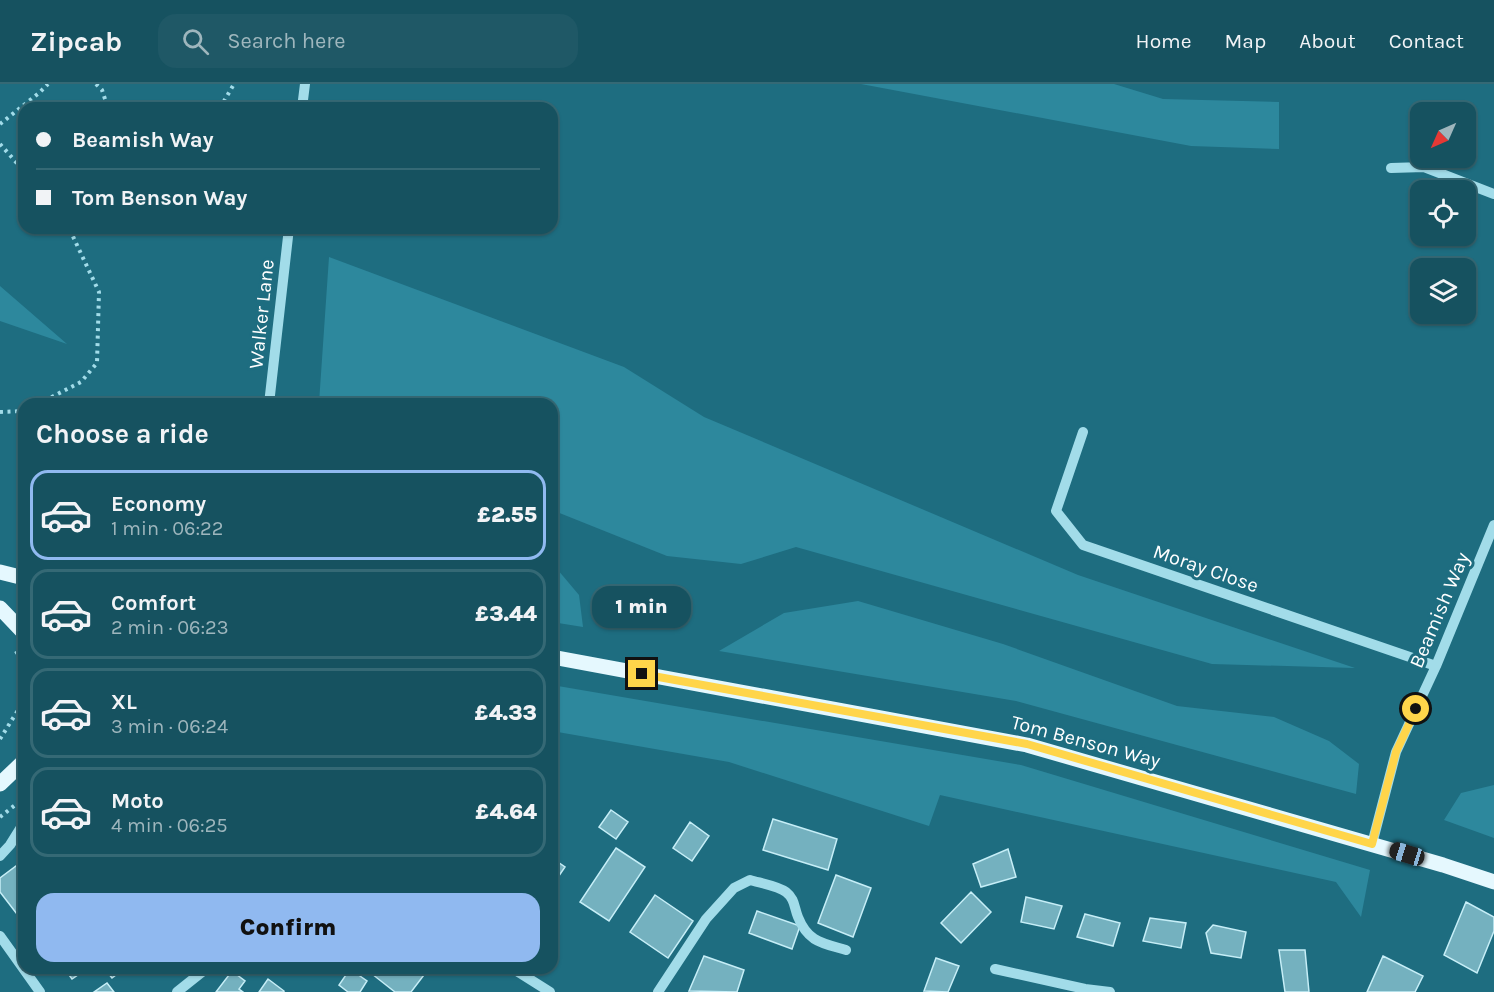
<!DOCTYPE html>
<meta charset="utf-8">
<style>
:root{--surface:#165260;--page:#1f5866;--text:#f1f3f6;--muted:#9eb6bd;--line:#356975;--accent:#90b9f0}
body{margin:0;font-family:Karla,sans-serif;background:var(--page);color:var(--text);height:100vh;display:flex;flex-direction:column;font-size:22px;white-space:nowrap}
*{box-sizing:border-box;margin:0}
p{font-size:20px;color:var(--muted)}
.icon{flex:none;width:33px;height:33px;fill:none;stroke:currentColor;stroke-width:2;stroke-linecap:round;stroke-linejoin:round}
.map{position:relative;flex:1;overflow:hidden}
.sheet{position:absolute;left:18px;top:314px;width:540px;height:576px;display:flex;flex-direction:column;background:var(--surface);border-radius:18px;box-shadow:0 2px 4px #0004,0 0 0 2px var(--line)}
.sheet>*{flex:none}
.banner{position:absolute;left:18px;top:18px;width:540px;height:132px;border-radius:18px;box-shadow:0 2px 4px #0004,0 0 0 2px var(--line);display:grid;align-content:center;height:132px;padding:0 18px;background:var(--surface)}
.needle{width:39px;rotate:225deg}
.tools{position:absolute;left:1410px;top:18px;display:grid;gap:12px}
.tools a{display:grid;place-items:center;width:66px;height:66px;border-radius:12px;background:var(--surface);box-shadow:0 2px 4px #0004,0 0 0 2px var(--line);font-size:30px}
.end{position:absolute;width:27px;height:27px;margin:-14px;border:8px solid #ffd54a;background:#111;box-shadow:0 0 0 3px #111}
.from{border-radius:50%}
.bubble{position:absolute;height:42px;border-radius:18px;background:var(--surface);box-shadow:0 2px 4px #0004,0 0 0 2px var(--line);font-size:20px;font-weight:800;line-height:42px;text-align:center}
.car{position:absolute;width:18px;height:36px;margin:-18px -9px;border-radius:8px;box-shadow:0 0 4px 2px #0007;background:linear-gradient(#222 24%,#8ab4d8 0 40%,#222 0 76%,#8ab4d8 0 86%,#222 0)}
.banner b{display:flex;align-items:center;gap:21px;height:57px;font-size:22px}
.banner b+b{border-top:2px solid var(--line)}
.banner i{width:15px;height:15px;background:var(--text)}
ul{padding:0;list-style:none}
li{display:flex;align-items:center;gap:18px;height:90px;margin:0 12px 9px;padding:0 6px;border:3px solid var(--line);border-radius:18px}
li div{flex:1}
li b{display:block;font-size:22px}
li em{font-style:normal;font-weight:800}
li.selected{border-color:var(--accent)}
li>.icon{width:54px;height:54px;stroke-width:1.5}
h2{padding:0 18px;font-size:27px;line-height:72px}
.button{display:flex;gap:12px;margin-top:auto;padding:12px 18px}
.button a{flex:1;height:69px;border-radius:18px;background:var(--accent);color:#111;font-size:24px;font-weight:800;line-height:69px;text-align:center}
header{display:flex;align-items:center;gap:36px;box-sizing:border-box;height:84px;padding:0 30px;background:var(--surface);border-bottom:2px solid var(--line)}
header strong{font-size:28px}
nav{display:flex;gap:33px;margin-inline-start:auto;font-size:21px}
.search{width:420px;height:54px;background:var(--page);display:flex;align-items:center;gap:15px;box-sizing:border-box;padding:0 21px;border-radius:18px;color:var(--muted);font-size:22px}
.map>svg:first-child{display:block}
</style>
<header>
<strong>Zipcab</strong>
<div class="search"><svg class="icon" aria-label="search" viewBox="0 0 24 24"><circle cx="10" cy="10" r="6"/><path d="M15 15l6 6"/></svg>Search here</div>
<nav><a>Home</a><a>Map</a><a>About</a><a>Contact</a></nav>
</header>
<div class="map">
<svg width="1494" height="908" viewBox="0 0 1494 908">
<rect width="100%" height="100%" fill="#1e6d80"/>
<path fill="#2d889d" d="M861,0h253l49,15 116,3v47l-88,-3z
M329,173l295,110 80,50 374,158 277,93 -143,-4 -416,-117 -55,17 -74,-8 -115,-46v-106l-233,-1z
M0,202l67,58 -67,-23z
M552,479l27,32 4,32 -31,-5z
M858,517l145,43 174,62 97,11 55,24 30,23 -3,30 -340,-93 -297,-50 65,-38z
M552,601l469,80 349,105 -9,47 -25,-35 -396,-87 -11,31 -200,-64 -177,-31z
M1494,701v53l-50,-18 17,-27z"/>
<path fill="#74b1bf" stroke="#c6eef7" stroke-width="1.5" d="M611,726l17,12 -12,17 -17,-12z
M773,735l64,20 -9,31 -65,-20z
M690,738l19,14 -17,25 -19,-13z
M616,764l29,19 -36,54 -29,-19z
M1008,765l8,28 -35,10 -8,-23z
M552,774l13,9 -13,19z
M24,776v55l-4,3 -20,-26v-14z
M836,791l35,13 -18,49 -35,-14z
M971,808l20,20 -30,31 -20,-20z
M655,811l38,26 -25,37 -38,-26z
M1026,813l36,9 -8,23 -33,-7z
M1466,818l28,15v14l-17,42 -33,-18z
M757,827l43,15 -8,23 -43,-16z
M1085,830l35,9 -7,23 -36,-9z
M1150,834l36,5 -5,25 -38,-7z
M1213,841l33,7 -5,26 -30,-5 -5,-20z
M1279,866h26l4,42h-24z
M704,872l40,14 -7,22 -48,-1z
M1383,872l40,20 -8,16h-48z
M936,874l23,8 -11,26 -24,-1z
M64,884h24l-16,11z
M104,884h21l-13,10z
M377,884h37l10,7 -13,17h-16l-23,-18z
M350,885l17,12 -7,11h-12l-9,-7z
M232,887l13,10 -6,8 4,3h-27z
M268,895l16,12v1h-25z
M107,899l7,9h-20z"/>
<g fill="none" stroke-linecap="round" stroke-linejoin="round">
<path stroke="#a2dce9" stroke-width="4" stroke-dasharray="3 4.5" stroke-linecap="butt" d="M96,0l6,6 6,18
M220,24l14,-24
M0,40l39,-31 9,-9
M0,60l24,27
M38,320l43,-22 16,-19 2,-71 -30,-64
M0,328l24,-1
M16,567l8,15
M0,655l20,-32 4,-11
M0,733l24,-19"/>
<path stroke="#a2dce9" stroke-width="10" d="M302,24l3,-24
M1391,84l33,-1 70,27
M269,320l20,-176
M1083,348l-27,79 27,34 353,121
M1372,760l24,-92 40,-86 58,-141
M0,772l10,-11 10,-16 4,-3
M0,852l40,56
M512,884l38,24
M995,885l90,20 25,3
M177,908l30,-24
M658,908l48,-73 28,-31 16,-8c10,3 28,6 36,12 9,7 8,15 12,25 10,25 24,26 48,33"/>
<path stroke="#e5f8fe" stroke-width="15" d="M0,488l24,6
M0,524l24,25
M552,573l475,88 416,120 51,17
M0,700l24,-23"/>
</g>
<g fill="none" stroke-linecap="round" stroke-linejoin="round">
<path stroke="#ffd54a" stroke-width="8" d="M642,590l385,70 345,100 24,-92 20,-43"/>
</g>
<g text-anchor="middle" stroke-width="6" stroke-linejoin="round" paint-order="stroke">
<g font-size="20" fill="#fff" stroke="#1e6d80">
<text transform="translate(261 230) rotate(-84)" y="7">Walker Lane</text>
<text transform="translate(1206 484) rotate(19)" y="7">Moray Close</text>
<text transform="translate(1439 526) rotate(-67)" y="7">Beamish Way</text>
<text transform="translate(1086 657) rotate(15)" y="7">Tom Benson Way</text>
</g>
</g>
</svg>
<div class="tools">
<a><svg class="needle" viewBox="-14 -14 28 28"><path d="M0-13l5 13h-10z" fill="#e53935"/><path d="M0 13l5-13h-10z" fill="#9eb6bd"/></svg></a>
<a><svg class="icon" aria-label="locate" viewBox="0 0 24 24"><circle cx="12" cy="12" r="6"/><path d="M12 2v4M12 18v4M2 12h4M18 12h4"/></svg></a>
<a><svg class="icon" aria-label="layers" viewBox="0 0 24 24"><path d="M12 4l9 5-9 5-9-5zM3 14l9 5 9-5"/></svg></a>
</div>
<i class="end from" style="left:1416px;top:625px"></i>
<i class="end" style="left:642px;top:590px"></i>
<div class="bubble" style="left:592px;top:502px;width:99px">1 min</div>
<i class="car" style="left:1407px;top:770px;rotate:287deg"></i>
<div class="banner">
<b><i class="from"></i>Beamish Way</b>
<b><i></i>Tom Benson Way</b>
</div>
<section class="sheet">
<h2>Choose a ride</h2>
<ul>
<li class="selected"><svg class="icon" aria-label="car" viewBox="0 0 24 24"><path d="M5 17H2v-5l4-1 3-4h7l3 4 3 1v5h-3M9 17h6M6 11h13"/><circle cx="7" cy="17" r="2"/><circle cx="17" cy="17" r="2"/></svg><div><b>Economy</b><p>1 min · 06:22</p></div><em>£2.55</em></li>
<li><svg class="icon" aria-label="car" viewBox="0 0 24 24"><path d="M5 17H2v-5l4-1 3-4h7l3 4 3 1v5h-3M9 17h6M6 11h13"/><circle cx="7" cy="17" r="2"/><circle cx="17" cy="17" r="2"/></svg><div><b>Comfort</b><p>2 min · 06:23</p></div><em>£3.44</em></li>
<li><svg class="icon" aria-label="car" viewBox="0 0 24 24"><path d="M5 17H2v-5l4-1 3-4h7l3 4 3 1v5h-3M9 17h6M6 11h13"/><circle cx="7" cy="17" r="2"/><circle cx="17" cy="17" r="2"/></svg><div><b>XL</b><p>3 min · 06:24</p></div><em>£4.33</em></li>
<li><svg class="icon" aria-label="car" viewBox="0 0 24 24"><path d="M5 17H2v-5l4-1 3-4h7l3 4 3 1v5h-3M9 17h6M6 11h13"/><circle cx="7" cy="17" r="2"/><circle cx="17" cy="17" r="2"/></svg><div><b>Moto</b><p>4 min · 06:25</p></div><em>£4.64</em></li>
</ul>
<div class="button"><a>Confirm</a></div>
</section>
</div>
